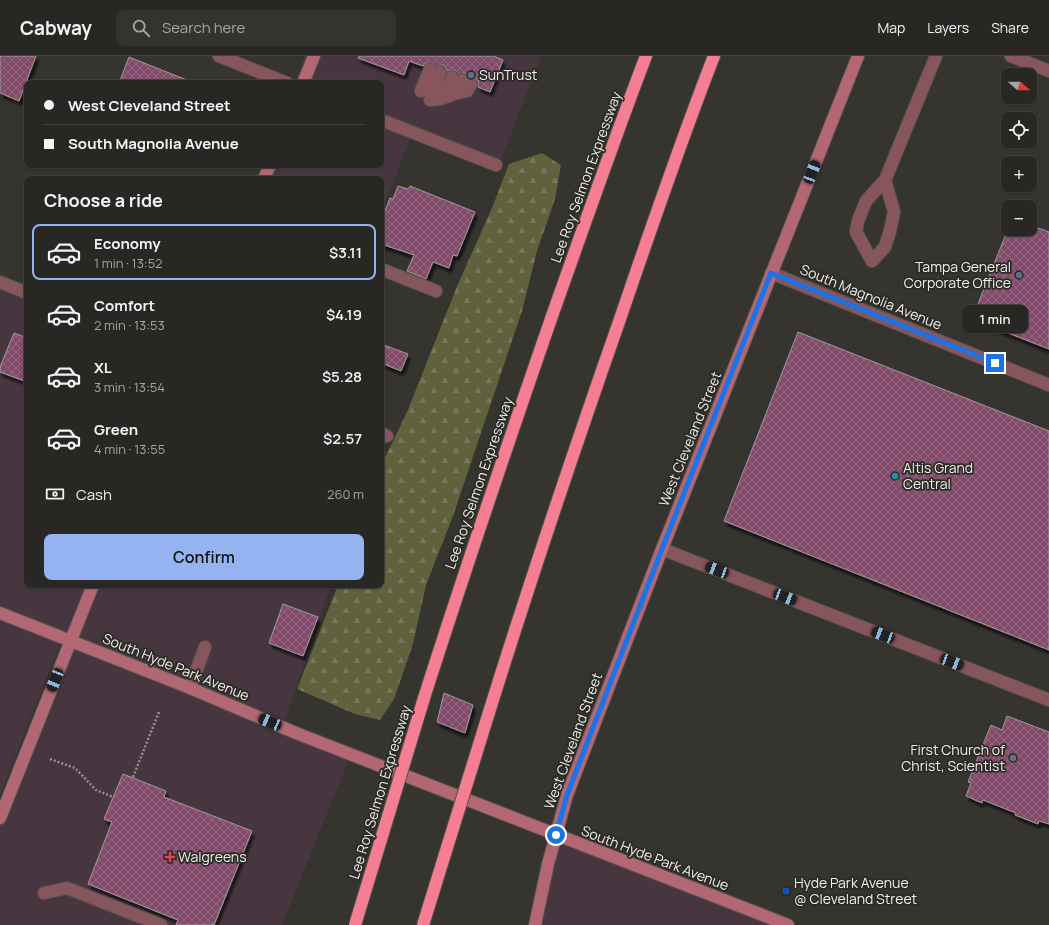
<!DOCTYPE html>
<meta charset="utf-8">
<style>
:root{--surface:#282723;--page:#343330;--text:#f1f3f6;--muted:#a5a5a6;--line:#444441;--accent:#95b2f1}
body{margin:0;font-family:Manrope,sans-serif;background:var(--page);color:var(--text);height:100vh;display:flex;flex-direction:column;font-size:15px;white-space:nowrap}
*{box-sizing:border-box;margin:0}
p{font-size:13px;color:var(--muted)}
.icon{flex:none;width:22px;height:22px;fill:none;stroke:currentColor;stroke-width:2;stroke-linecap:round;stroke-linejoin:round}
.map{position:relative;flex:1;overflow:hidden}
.sheet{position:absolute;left:24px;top:120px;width:360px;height:412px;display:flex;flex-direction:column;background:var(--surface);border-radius:8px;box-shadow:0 1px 3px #0004,0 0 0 1px var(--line)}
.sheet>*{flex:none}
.hud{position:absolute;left:24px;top:24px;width:360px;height:88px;border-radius:8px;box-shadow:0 1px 3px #0004,0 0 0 1px var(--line);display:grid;align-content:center;height:88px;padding:0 20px;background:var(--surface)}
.needle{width:26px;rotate:111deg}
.tools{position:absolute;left:1001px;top:12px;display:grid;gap:8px}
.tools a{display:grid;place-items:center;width:36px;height:36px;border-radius:8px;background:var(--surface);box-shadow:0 1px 3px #0004,0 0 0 1px var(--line);font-size:20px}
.end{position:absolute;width:18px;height:18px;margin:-9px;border:5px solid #1a73e8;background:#fff;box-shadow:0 0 0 2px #fff}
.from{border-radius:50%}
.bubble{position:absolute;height:28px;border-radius:8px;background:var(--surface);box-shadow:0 1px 3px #0004,0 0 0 1px var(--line);font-size:13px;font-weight:600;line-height:28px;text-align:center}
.car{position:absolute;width:12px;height:24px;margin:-12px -6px;border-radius:5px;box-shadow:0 0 3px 1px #0007;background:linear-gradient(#222 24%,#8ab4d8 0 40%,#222 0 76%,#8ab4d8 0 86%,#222 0)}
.hud b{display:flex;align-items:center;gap:14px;height:38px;font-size:15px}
.hud b+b{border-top:1px solid var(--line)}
.hud i{width:10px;height:10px;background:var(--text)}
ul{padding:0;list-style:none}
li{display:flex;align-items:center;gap:12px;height:56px;margin:0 8px 6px;padding:0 12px;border:2px solid transparent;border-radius:8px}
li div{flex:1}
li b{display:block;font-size:15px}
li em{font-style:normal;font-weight:600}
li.current{border-color:var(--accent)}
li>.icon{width:36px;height:36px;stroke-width:1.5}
h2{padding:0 20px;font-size:18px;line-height:48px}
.pay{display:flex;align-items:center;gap:10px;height:44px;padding:0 20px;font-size:15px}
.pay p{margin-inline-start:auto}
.button{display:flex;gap:8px;margin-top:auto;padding:8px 20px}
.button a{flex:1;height:46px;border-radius:8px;background:var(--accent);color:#111;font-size:16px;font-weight:600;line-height:46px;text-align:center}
header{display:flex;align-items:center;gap:24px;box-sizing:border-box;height:56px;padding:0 20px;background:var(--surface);border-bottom:1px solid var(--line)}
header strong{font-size:19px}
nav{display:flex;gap:22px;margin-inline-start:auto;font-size:14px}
.search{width:280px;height:36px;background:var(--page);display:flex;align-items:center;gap:10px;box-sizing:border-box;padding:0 14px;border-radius:8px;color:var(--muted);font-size:15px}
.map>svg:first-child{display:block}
</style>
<header>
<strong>Cabway</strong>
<div class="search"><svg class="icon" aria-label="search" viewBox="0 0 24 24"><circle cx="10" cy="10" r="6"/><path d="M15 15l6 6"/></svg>Search here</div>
<nav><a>Map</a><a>Layers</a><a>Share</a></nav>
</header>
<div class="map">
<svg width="1049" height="869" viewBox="0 0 1049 869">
<defs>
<pattern id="forest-firs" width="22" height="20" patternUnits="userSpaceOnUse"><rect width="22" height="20" fill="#60613d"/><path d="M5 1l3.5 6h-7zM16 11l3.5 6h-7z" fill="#777859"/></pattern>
<pattern id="building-cross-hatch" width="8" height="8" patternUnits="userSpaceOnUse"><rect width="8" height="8" fill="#824c6c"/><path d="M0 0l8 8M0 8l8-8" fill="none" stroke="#946681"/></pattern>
<filter id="shadow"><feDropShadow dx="2.5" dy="4.5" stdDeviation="1" flood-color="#0009"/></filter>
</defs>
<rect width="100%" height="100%" fill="#35342f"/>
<path fill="#473640" d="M305,0h236l-42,109 -118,-47v-35h-86z
M381,65l31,13 -31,79v-34h-124l6,-14h118z
M0,228l27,11v290h304l-47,139 -220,-89 -64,160z
M72,591l278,110 -68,168h-282v-103z
M559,775l218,94h-235l1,-13z"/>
<path fill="url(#forest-firs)" d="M542,97l19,12 -6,34 -18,52 -15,60 -69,205 -27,69 -13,59 -19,55 -14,21 -25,-6 -58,-25 41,-104h43v-116l2,-7 24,-50 51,-128 34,-76 17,-44z"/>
<path fill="url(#building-cross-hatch)" stroke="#a09a9d" filter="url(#shadow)" d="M0,0h36l-17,45 -19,-8z
M359,0h134l10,4 -13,32 -12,-5v-6l-4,-4h-5l-5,-4 -6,1 -3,-4 -8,1 -1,-4 -3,-2 -7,1 -4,-4 -6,1 -3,3 -14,-5 -5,14 -46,-17z
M129,1l63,25v1h-73z
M398,130l10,3 2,-3 65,26 -18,44 -4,-1 -4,13 -16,-6 -7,17 -19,-8 7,-16 -33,-11v-23l9,-23 3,1z
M1030,169l19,7v117l-77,-30 36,-90h22z
M798,276l251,99v219l-325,-129z
M14,277l13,5v44l-27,-10v-5z
M381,288l27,10 -7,17 -20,-8z
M283,548l35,13 -15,39 -34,-13z
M444,637l29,12 -8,28 -28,-11z
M1007,660l42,16v92l-10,-3 -1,3 -23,-9 1,-2 -33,-13 -1,3 -16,-7 5,-13 -3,-1 23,-57 11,5z
M123,718l43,17 -2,6 88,34 -38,94h-38l2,-5 -90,-36 24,-62 -8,-3z"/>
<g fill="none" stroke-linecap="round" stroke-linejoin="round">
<g stroke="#53524d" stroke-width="14">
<path id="lane" d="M1011,0l38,15
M440,16l-10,28 10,-1 6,-8 6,-14
M421,35l9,-22
M457,37l10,-2 4,-7
M440,43l17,-6 5,-13
M885,124l9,32 -4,19 -5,16 -13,14 -16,-29 2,-11 8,-20 19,-21 51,-124
M381,213l55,22
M190,632l15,-41
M44,837l23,-5 94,37"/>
</g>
<g stroke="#53524d" stroke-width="14">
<path id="street" d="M219,0l68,27
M381,64l115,45
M771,217l278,112
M0,226l27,11
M381,377l6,3
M662,493l387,151"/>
</g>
<g stroke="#53524d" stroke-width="14">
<path id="secondary" d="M303,27l11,-27
M264,123l6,-14
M0,557l190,75 106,45 492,192
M0,762l93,-233
M535,869l13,-61 19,-69 95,-246 196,-493"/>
</g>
<g stroke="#53524d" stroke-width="14">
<path id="highway" d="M424,642c41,-128 84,-255 128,-382 31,-87 61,-174 94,-260
M486,666c42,-135 87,-269 134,-403 30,-88 60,-176 94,-263"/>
</g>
<path stroke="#959490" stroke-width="2.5" stroke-dasharray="2 2" stroke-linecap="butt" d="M50,703l25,9 21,22 17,7
M133,721l26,-65"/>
<use href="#lane" stroke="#87565c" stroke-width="12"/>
<use href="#street" stroke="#87565c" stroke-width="12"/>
<use href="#secondary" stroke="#b36772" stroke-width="12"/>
<use href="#highway" stroke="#f57e92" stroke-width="12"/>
<g stroke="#53524d" stroke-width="14" stroke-linecap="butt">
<path id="highway-bridge" d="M355,869l69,-227
M423,869l63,-203"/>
</g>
<use href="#highway-bridge" stroke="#f57e92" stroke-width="12"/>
</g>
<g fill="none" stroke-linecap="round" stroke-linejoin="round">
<path stroke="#1a73e8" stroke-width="5" d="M556,779l11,-40 95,-246 109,-276 224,90"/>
</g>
<g fill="#5c6f8a" stroke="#2b2a25" stroke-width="1.5">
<circle cx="471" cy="19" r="4"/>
<circle cx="1019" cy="219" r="4"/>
</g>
<circle fill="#0f9aa8" stroke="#2b2a25" stroke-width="1.5" cx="895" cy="420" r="4"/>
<circle fill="#6b7280" stroke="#2b2a25" stroke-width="1.5" cx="1013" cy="702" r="4"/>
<path fill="#e0444e" stroke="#2b2a25" stroke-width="1.5" d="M168 795h4v4h4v4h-4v4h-4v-4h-4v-4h4z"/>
<rect fill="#1a4fb4" stroke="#2b2a25" stroke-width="1.5" x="782" y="831" width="8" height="8" rx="2"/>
<g text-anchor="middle" stroke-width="3.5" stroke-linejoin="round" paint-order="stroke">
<g font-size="14" fill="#f0efec" stroke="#2b2a25" text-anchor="start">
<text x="479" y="24">SunTrust</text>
<text x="1011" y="216" text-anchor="end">Tampa General<tspan x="1011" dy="16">Corporate Office</tspan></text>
<text x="903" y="417">Altis Grand<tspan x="903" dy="16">Central</tspan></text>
<text x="1005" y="699" text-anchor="end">First Church of<tspan x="1005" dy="16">Christ, Scientist</tspan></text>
<text x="178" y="806">Walgreens</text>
<text x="794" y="832">Hyde Park Avenue<tspan x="794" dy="16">@ Cleveland Street</tspan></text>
</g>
<g font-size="14" fill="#f0efec" stroke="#2b2a25">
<text transform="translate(586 121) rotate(-70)" y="5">Lee Roy Selmon Expressway</text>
<text transform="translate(871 241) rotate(22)" y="5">South Magnolia Avenue</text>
<text transform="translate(690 383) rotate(-68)" y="5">West Cleveland Street</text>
<text transform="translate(479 427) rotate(-71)" y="5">Lee Roy Selmon Expressway</text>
<text transform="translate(176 611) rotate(22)" y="5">South Hyde Park Avenue</text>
<text transform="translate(573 685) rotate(-70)" y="5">West Cleveland Street</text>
<text transform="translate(380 736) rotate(-73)" y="5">Lee Roy Selmon Expressway</text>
<text transform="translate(655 802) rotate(21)" y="5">South Hyde Park Avenue</text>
</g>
</g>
</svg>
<div class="tools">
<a><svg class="needle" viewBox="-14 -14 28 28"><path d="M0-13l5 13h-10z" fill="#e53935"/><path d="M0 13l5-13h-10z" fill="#a5a5a6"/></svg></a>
<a><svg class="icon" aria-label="locate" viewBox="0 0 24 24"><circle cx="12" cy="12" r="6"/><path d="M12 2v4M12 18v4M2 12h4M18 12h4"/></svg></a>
<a>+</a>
<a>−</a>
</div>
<i class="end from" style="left:556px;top:779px"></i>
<i class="end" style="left:995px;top:307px"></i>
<div class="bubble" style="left:962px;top:249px;width:66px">1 min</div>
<i class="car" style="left:812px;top:116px;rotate:21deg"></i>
<i class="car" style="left:717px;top:514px;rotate:291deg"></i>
<i class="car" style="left:785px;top:541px;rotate:111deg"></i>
<i class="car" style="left:883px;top:579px;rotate:291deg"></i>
<i class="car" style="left:952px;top:606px;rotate:111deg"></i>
<i class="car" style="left:55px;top:624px;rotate:202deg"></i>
<i class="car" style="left:270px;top:666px;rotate:293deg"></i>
<div class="hud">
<b><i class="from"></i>West Cleveland Street</b>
<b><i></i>South Magnolia Avenue</b>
</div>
<section class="sheet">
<h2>Choose a ride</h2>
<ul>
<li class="current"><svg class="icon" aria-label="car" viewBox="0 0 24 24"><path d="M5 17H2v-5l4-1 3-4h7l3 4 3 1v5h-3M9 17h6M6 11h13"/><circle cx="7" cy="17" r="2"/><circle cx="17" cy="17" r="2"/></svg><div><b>Economy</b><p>1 min · 13:52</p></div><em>$3.11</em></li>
<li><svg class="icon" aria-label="car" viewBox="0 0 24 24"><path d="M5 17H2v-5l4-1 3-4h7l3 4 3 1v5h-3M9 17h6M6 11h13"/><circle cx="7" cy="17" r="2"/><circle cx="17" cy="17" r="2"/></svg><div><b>Comfort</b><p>2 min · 13:53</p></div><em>$4.19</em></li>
<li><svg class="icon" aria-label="car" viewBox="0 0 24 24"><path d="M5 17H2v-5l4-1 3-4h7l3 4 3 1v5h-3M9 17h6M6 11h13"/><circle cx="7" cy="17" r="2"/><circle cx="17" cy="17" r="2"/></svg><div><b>XL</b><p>3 min · 13:54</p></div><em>$5.28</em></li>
<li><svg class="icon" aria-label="car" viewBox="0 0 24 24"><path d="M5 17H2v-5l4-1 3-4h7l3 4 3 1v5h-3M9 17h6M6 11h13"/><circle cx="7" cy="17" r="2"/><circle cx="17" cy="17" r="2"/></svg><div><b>Green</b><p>4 min · 13:55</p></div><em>$2.57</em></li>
</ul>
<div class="pay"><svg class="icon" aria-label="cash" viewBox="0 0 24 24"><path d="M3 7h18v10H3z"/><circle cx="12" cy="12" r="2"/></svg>Cash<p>260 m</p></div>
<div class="button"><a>Confirm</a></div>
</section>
</div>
